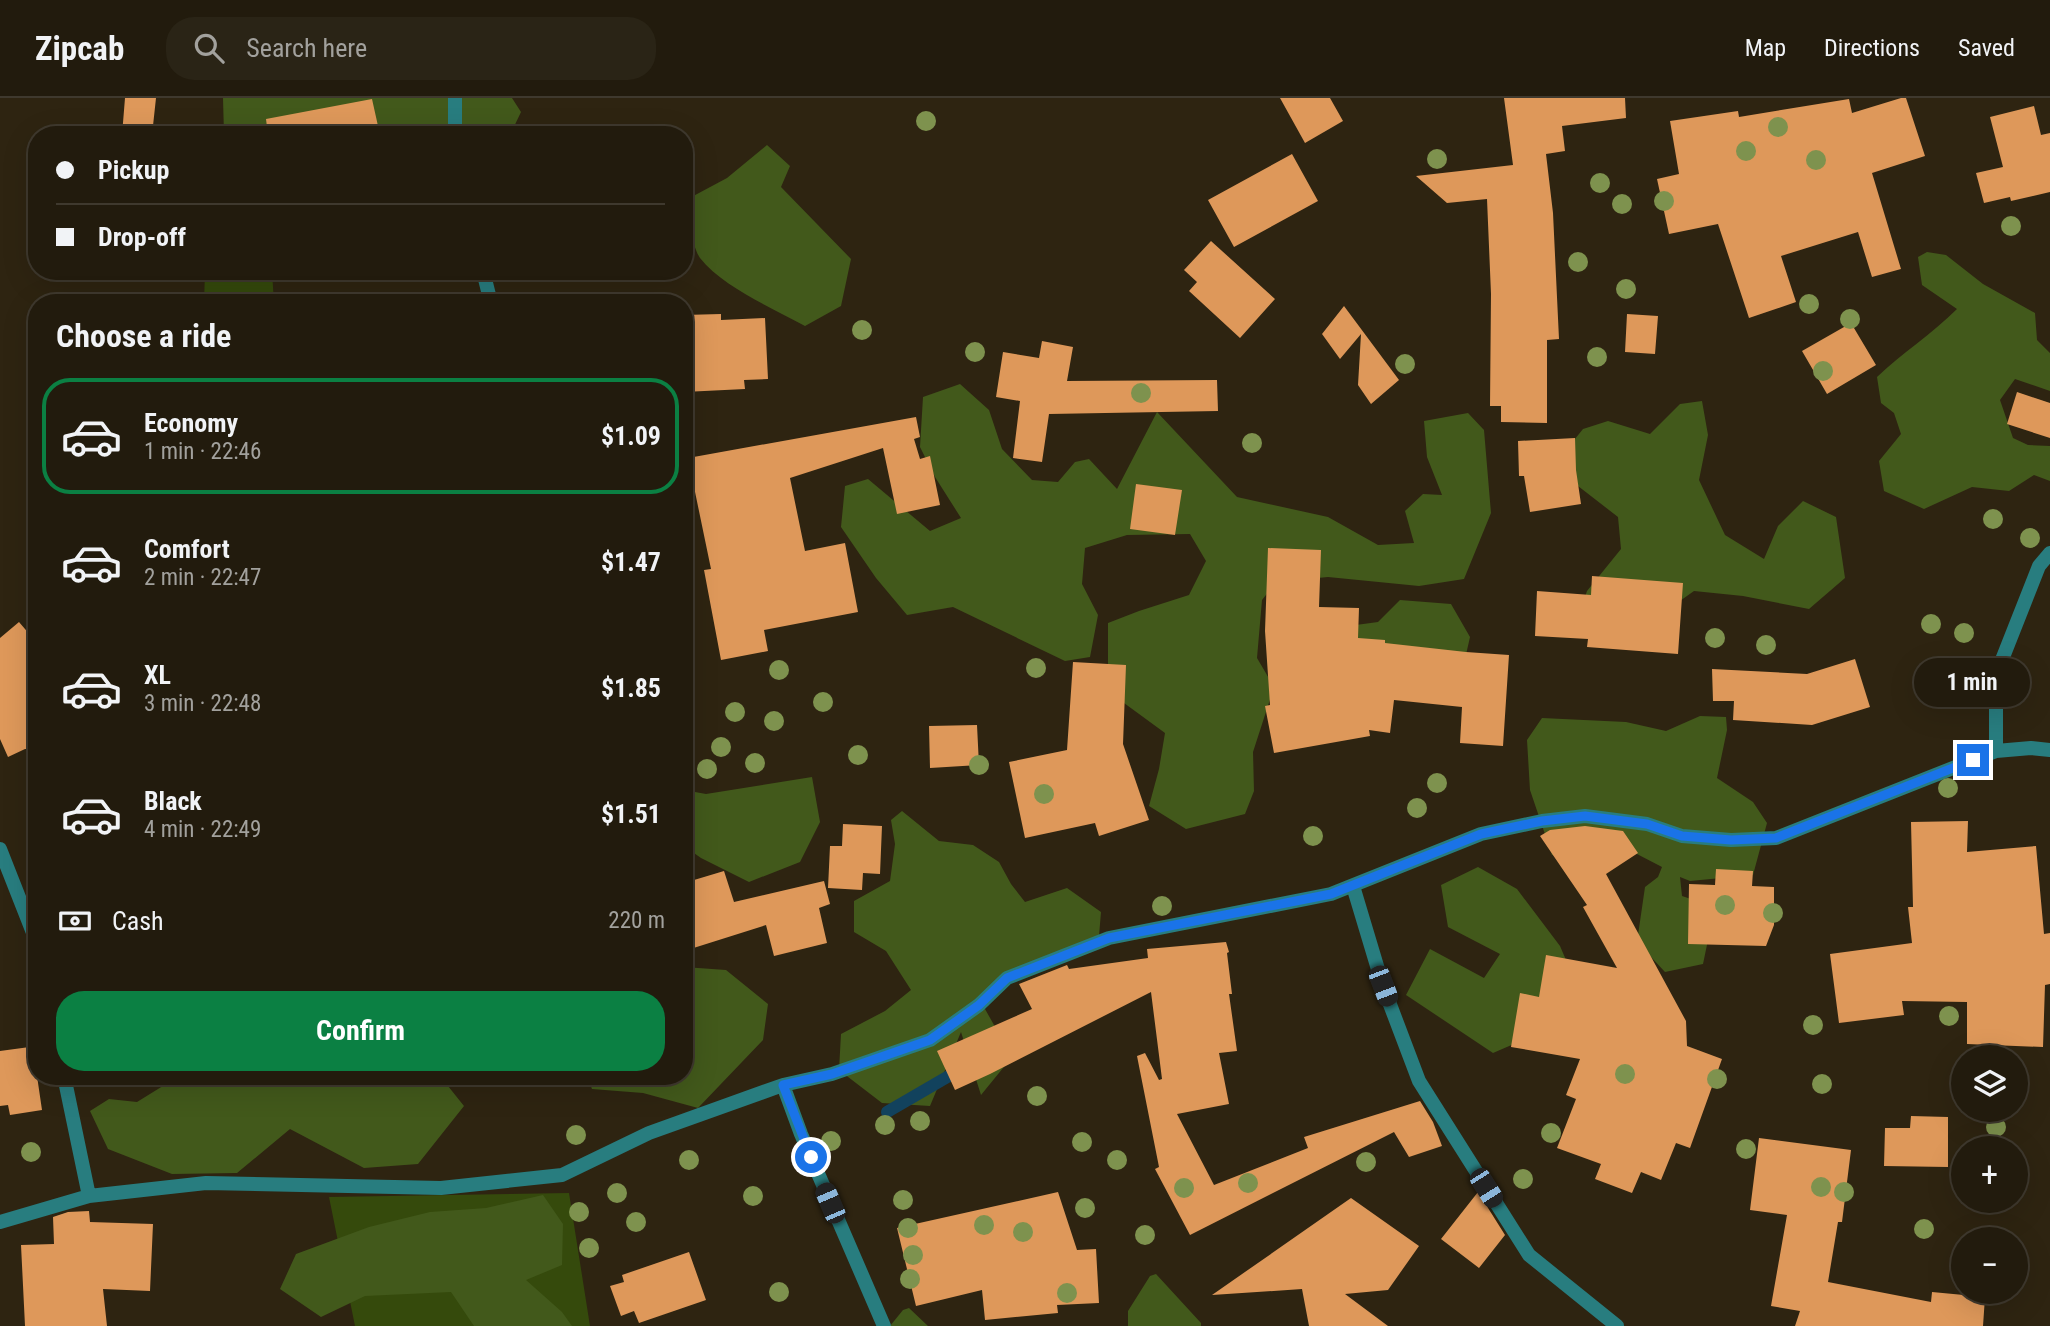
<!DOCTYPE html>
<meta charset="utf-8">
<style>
:root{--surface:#221b0d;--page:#2a2416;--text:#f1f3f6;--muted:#a2a19d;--line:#3f392e;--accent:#0b8043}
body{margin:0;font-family:"Roboto Condensed",sans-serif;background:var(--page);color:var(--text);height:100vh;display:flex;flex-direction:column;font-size:26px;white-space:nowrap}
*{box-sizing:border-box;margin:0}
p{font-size:23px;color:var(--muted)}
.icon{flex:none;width:38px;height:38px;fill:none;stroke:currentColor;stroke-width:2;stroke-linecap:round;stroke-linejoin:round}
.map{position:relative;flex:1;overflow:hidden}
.sheet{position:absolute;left:28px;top:196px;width:665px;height:791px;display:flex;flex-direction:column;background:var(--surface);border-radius:28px;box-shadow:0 7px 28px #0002,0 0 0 2px var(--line)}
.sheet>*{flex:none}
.top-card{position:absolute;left:28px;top:28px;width:665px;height:154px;border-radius:28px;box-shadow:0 7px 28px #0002,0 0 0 2px var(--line);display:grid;align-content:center;height:154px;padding:0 28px;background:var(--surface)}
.controls{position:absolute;left:1951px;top:947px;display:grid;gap:14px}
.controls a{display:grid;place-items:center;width:77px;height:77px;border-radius:50%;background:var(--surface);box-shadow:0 7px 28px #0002,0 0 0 2px var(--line);font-size:35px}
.end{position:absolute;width:32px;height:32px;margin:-16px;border:9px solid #1a73e8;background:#fff;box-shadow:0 0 0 4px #fff}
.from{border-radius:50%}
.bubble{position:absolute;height:49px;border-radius:24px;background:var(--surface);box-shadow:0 7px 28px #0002,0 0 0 2px var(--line);font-size:23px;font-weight:700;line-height:49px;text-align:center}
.car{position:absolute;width:21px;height:42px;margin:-21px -10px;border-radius:9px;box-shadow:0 0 5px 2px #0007;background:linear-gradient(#222 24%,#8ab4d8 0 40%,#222 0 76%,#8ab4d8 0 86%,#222 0)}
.top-card b{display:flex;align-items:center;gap:24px;height:66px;font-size:26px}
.top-card b+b{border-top:2px solid var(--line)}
.top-card i{width:18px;height:18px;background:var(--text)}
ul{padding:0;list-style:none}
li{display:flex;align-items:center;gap:21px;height:116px;margin:0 14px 10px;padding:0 14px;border:4px solid transparent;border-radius:28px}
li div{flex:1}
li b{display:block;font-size:26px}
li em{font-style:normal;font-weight:700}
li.current{border-color:var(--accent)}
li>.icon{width:63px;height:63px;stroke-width:1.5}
h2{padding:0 28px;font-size:32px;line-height:84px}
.pay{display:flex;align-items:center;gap:18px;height:77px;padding:0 28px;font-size:26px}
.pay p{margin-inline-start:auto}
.action{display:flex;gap:14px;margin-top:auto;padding:14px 28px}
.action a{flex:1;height:80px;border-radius:28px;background:var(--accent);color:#fff;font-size:28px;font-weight:700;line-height:80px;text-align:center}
header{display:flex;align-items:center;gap:42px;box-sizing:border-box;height:98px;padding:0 35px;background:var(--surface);border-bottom:2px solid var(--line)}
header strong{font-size:33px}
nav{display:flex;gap:38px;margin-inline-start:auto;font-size:24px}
.search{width:490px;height:63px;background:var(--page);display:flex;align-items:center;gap:18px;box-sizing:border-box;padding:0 24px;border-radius:28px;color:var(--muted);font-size:26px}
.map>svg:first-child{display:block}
</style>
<header>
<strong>Zipcab</strong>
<div class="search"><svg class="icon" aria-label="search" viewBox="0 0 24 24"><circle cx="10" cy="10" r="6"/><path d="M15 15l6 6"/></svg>Search here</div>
<nav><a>Map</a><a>Directions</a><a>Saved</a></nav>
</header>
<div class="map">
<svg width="2050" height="1228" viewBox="0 0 2050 1228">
<rect width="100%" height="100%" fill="#2e2411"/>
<path fill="#354a0c" d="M205,173h67l2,32h-70z
M569,1095l21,133h-235l-26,-129z"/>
<path fill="#42591b" d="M223,0h289l9,14 -11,23h-286z
M767,47l23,21 -9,21 70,72 -10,47 -36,20c-33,-18 -82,-39 -105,-68 -6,-8 -16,-47 -16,-57l43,-23z
M1927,154l19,3 37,29 52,29 2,27 13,13v38l-35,-12 -15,21 13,38 15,7 22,1v35l-16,-6 -25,16 -37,-4 -48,22 -40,-18 -5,-30 22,-27 -7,-21 -13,-10 -4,-26c25,-24 55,-43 80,-68l-35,-24 -4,-28z
M960,286l29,26 13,39 30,31 26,2 17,-20 14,-3 28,30 40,-77 80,85 91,20 50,28 36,-2 -9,-32 18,-17 19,1 -15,-38 -3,-36 44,-8 16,17 7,83 -27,66 -45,7 -91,-9 -52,5 -14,18 -5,58 17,29 -21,65 1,39 -9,23 -59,15 -37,-23 10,-37 6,-36 -41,-30 -16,-38v-42l31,-12 50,-16 17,-34 -16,-27 -63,1 -42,13 -3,36 16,31 -8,42 -25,4 -112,-54 -46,8 -31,-37 -35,-51 4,-41 23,-7 62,52 31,-13 -26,-41 -15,-30 3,-50z
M1702,303l6,34 -9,45 26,55 39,24 14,-33 25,-25 33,16 9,61 -36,31 -66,-13 -49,-5 -31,22 -82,-4 6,-18 34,-42 -3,-32 -40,-31 -12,-36 17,-21 25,-8 42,13 30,-30z
M1400,502l51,4 19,33 -12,53 -23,6 -94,-69 37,-5z
M1700,618l26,1 1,13 -10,48 36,24 14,21 -14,52 -63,6 -10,-4 2,19 21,7 10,13 -10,48 -38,8 -28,-30 8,-55 13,-10 4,-10 -27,-14 -39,6 -44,-4 -22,-65 -3,-50 15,-22 84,4 40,9z
M812,679l8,45 -20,40 -51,20 -48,-24 -17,-12v-56l22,4z
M902,713l37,30 34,4 26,17 12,22 14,18 42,-14 34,24 -2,24 -107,50 -7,23 27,48 -31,38 -20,-63 -31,74 -48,-3 -43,-33 2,-36 44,-23 26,-21 -25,-39 -32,-19v-31l36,-20 5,-37 -4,-24z
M1478,769l39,22 43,57 21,49 -51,42 -37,16 -87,-58 24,-46 54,29 16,-24 -52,-27 -7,-42z
M684,869l42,3 42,34 -5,36 -65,68 -55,-15 -51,-4 -5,-13h97z
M179,978h261l24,30 -46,58 -54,4 -74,-39 -53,44 -65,1 -64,-25 -18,-38 19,-12 28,3z
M543,1097l20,29 -1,41 -36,15 36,32 10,14h-98l-23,-34 -86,4 -44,21 -41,-28 16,-35 73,-27 61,-15 56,-4z
M1156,1176l45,49v3h-73v-15l22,-35z
M909,1210l19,18h-38l13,-16z"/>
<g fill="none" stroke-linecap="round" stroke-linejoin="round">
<path stroke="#12425d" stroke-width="12" d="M887,1014l74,-43"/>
</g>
<path fill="#de985a" d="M125,0h31l-4,37h-30z
M1280,0h50l13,23 -38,22z
M1504,0h121l1,20 -64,8 3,25 -19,3 7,59 6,126 -12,1v83l-46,-1v-16h-11l1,-112 -4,-95 -40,4 -31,-27 97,-11z
M1901,0h5l19,58 -53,17 29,96 -29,8 -14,-45 -77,24 15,46 -47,16 -31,-94 -49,10 -12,-55 22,-5 -9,-53 68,-10 1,6 110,-18 3,14z
M372,1l8,36h-112l-2,-16z
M2034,8l7,29 9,-2v59l-39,9 -1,-4 -26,6 -8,-30 27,-6 -13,-50z
M1292,56l26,47 -84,46 -26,-47z
M1211,143l64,58 -35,39 -51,-47 8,-9 -13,-12z
M1344,208l55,74 -28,24 -13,-19 3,-51 -21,25 -18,-25z
M721,216v6l44,-2 3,61 -24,1 1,9 -61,3v-77z
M1627,216l31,2 -3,38 -30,-2z
M1851,225l25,42 -49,29 -25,-43z
M1042,243l31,6 -6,34 150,-1 1,31 -169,3 -7,48 -29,-4 7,-57 -24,-4 7,-45 36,6z
M2017,294l33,11v35l-43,-14z
M916,319l4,20 -6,2 6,20 10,-3 10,49 -43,9 -14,-66 -93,30 15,73 40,-8 13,69 -94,18 4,21 -47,9 -17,-90 7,-1 -23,-111z
M1575,340l1,32 5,34 -51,8 -6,-36h-5l-1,-35z
M1136,386l46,6 -7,45 -45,-6z
M1268,450l53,2 -2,57 40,1 -1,30 27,2v3l81,9 43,3 -6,91 -43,-3 2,-36 -68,-7 -4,33 -21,-3 1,6 -96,17 -9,-47 5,-1 -5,-74z
M1592,478l91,7 -5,71 -91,-7 1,-8 -53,-3 2,-45 54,4z
M19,524l18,21v106h-12l-17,8 -8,-18v-101z
M1855,561l15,48 -58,18 -79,-5 1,-19h-21l-1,-32 95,5z
M1073,564l53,3 -3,79 26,76 -50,16 -4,-13 -70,15 -16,-76 58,-12z
M977,627l2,40 -49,3 -1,-42z
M1968,723l-1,31 69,-6 8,88 6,-1v51l-5,1 -2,62 -76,-3v-42l-65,-1 2,14 -65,8 -9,-69 82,-11 -4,-36h5l-2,-85z
M843,726l39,2 -2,48 -17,-1 -1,17 -34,-2 2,-42h12z
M1585,728l38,5 15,22 -32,21 80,147 1,25 35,13 -32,89 -14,-5 -15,37 -20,-8 -9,21 -37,-14 6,-15 -44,-16 19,-49 -10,-4 14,-36 -69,-12 9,-54 19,4 7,-42 71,13 -34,-61 4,-2 -47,-69 10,-6z
M1716,771l37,2 -1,15 22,1v38l-8,21 -78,-2 1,-60 26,1z
M724,773l10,31 90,-21 6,23 -11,4 8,35 -53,13 -8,-31 -82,26v-68z
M1226,844l3,10 -2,1 5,41h-3l8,57 -18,2 10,51 -52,10 37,71 94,-37 -4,-11 116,-36 13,21 9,24 -33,11 -15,-25 -204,103 -35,-66 4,-2 -22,-111 8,-3 14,27 3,-1 -11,-87 -161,82 -35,16 -18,-39 95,-42 -13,-25 48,-19 2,4 79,-11 -1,-9z
M37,948v30l5,34 -32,5 -2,-10 -8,1v-55z
M1911,1018l37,1v50l-64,-1 1,-38h25z
M1759,1040l92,12 -9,72h-4l-10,60 103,20 1,-10 53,5 -2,29h-188l5,-15 -29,-5 16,-91 -37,-5z
M1058,1094l19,58 19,-1 3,54 -42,2 1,8 -73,7 -3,-30 -66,16 -19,-78z
M1478,1094l27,43 -26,33 -38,-29z
M1351,1100l68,48 -31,44 -43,4 43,32h-79l-7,-37 -90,6z
M89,1113l1,11 63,2 -3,67 -47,-2 4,37h-82l-4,-81 33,-1 -1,-27 15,-5z
M689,1154l17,48 -67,23 -5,-12 -13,5 -11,-30 14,-4 -2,-7z"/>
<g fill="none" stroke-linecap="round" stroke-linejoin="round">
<path stroke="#287d7f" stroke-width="14" d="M455,37v-37
M483,173l8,32
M1996,653v-76l43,-109 11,-13
M0,751l37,94
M1353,788l30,100 36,95 110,174 88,71
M64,978l25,120
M783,987l18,49 83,192
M0,1124l89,-26 117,-13 235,5 121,-13 87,-42 134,-48 49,-11 98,-34 49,-35 28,-27 102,-40 222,-44 150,-60 61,-13 43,-5 62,8 35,12 49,4 45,-2 220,-87 35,-3 19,2"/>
</g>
<g fill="#7e924e">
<circle cx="926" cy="23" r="10"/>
<circle cx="1778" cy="29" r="10"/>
<circle cx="1746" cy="53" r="10"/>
<circle cx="1437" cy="61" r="10"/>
<circle cx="1816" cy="62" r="10"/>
<circle cx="1600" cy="85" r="10"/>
<circle cx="1664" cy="103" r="10"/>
<circle cx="1622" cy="106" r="10"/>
<circle cx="2011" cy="128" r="10"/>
<circle cx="1578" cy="164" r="10"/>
<circle cx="1626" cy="191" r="10"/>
<circle cx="1809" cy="206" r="10"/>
<circle cx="1850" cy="221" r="10"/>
<circle cx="862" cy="232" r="10"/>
<circle cx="975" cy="254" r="10"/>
<circle cx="1597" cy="259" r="10"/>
<circle cx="1405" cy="266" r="10"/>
<circle cx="1823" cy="273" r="10"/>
<circle cx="1141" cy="295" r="10"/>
<circle cx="1252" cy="345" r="10"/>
<circle cx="1993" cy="421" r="10"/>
<circle cx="2030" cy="440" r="10"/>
<circle cx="1931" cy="526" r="10"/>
<circle cx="1964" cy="535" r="10"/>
<circle cx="1715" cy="540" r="10"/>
<circle cx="1766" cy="547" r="10"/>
<circle cx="1036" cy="570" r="10"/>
<circle cx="779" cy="572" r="10"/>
<circle cx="823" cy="604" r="10"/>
<circle cx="735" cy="614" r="10"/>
<circle cx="774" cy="623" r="10"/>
<circle cx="721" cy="649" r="10"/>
<circle cx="858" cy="657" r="10"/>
<circle cx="755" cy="665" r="10"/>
<circle cx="979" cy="667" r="10"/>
<circle cx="707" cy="671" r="10"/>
<circle cx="1437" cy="685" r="10"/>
<circle cx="1948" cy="690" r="10"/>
<circle cx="1044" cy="696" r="10"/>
<circle cx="1417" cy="710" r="10"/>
<circle cx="1313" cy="738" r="10"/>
<circle cx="1725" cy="807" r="10"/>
<circle cx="1162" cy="808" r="10"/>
<circle cx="1773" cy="815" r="10"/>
<circle cx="1949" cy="918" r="10"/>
<circle cx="1813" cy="927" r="10"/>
<circle cx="1625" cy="976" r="10"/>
<circle cx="1717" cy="981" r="10"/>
<circle cx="1822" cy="986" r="10"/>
<circle cx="1037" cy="998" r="10"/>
<circle cx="920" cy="1023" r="10"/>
<circle cx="885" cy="1027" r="10"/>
<circle cx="1996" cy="1029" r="10"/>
<circle cx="1551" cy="1035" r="10"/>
<circle cx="576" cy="1037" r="10"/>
<circle cx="831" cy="1043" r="10"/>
<circle cx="1082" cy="1044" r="10"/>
<circle cx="1746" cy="1051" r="10"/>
<circle cx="31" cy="1054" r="10"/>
<circle cx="689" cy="1062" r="10"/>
<circle cx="1117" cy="1062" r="10"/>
<circle cx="1366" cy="1064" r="10"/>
<circle cx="1523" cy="1081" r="10"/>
<circle cx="1248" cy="1085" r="10"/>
<circle cx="1821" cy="1089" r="10"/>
<circle cx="1184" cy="1090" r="10"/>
<circle cx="1844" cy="1094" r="10"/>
<circle cx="617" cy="1095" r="10"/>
<circle cx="753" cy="1098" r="10"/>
<circle cx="903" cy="1102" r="10"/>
<circle cx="1085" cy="1110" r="10"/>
<circle cx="579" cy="1114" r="10"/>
<circle cx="636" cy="1124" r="10"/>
<circle cx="984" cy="1127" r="10"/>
<circle cx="908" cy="1130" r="10"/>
<circle cx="1924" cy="1131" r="10"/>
<circle cx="1023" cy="1134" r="10"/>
<circle cx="1145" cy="1137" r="10"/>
<circle cx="589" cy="1150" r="10"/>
<circle cx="913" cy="1157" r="10"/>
<circle cx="910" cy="1181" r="10"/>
<circle cx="779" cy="1194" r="10"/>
<circle cx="1067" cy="1195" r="10"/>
</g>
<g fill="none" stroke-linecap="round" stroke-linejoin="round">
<path stroke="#1a73e8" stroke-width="9" d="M811,1059l-28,-72 49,-11 98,-34 49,-35 28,-27 102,-40 222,-44 150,-60 61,-13 43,-5 62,8 35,12 49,4 45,-2 197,-78"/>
</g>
</svg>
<div class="controls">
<a><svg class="icon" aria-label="layers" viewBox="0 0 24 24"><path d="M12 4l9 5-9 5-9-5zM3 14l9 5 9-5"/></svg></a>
<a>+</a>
<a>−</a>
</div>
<i class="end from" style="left:811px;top:1059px"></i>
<i class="end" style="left:1973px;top:662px"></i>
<div class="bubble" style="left:1914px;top:560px;width:116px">1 min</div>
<i class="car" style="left:1383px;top:888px;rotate:159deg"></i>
<i class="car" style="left:1486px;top:1090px;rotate:148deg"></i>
<i class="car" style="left:830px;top:1105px;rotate:337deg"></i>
<div class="top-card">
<b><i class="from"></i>Pickup</b>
<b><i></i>Drop-off</b>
</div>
<section class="sheet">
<h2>Choose a ride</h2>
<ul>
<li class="current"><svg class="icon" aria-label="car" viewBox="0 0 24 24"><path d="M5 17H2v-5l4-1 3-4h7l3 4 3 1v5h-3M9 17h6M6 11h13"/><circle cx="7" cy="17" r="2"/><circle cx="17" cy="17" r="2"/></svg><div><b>Economy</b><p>1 min · 22:46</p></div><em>$1.09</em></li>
<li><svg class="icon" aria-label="car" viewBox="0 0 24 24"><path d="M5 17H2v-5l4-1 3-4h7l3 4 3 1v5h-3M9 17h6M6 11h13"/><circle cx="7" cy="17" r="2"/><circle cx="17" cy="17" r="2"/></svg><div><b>Comfort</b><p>2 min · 22:47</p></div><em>$1.47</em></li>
<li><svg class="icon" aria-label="car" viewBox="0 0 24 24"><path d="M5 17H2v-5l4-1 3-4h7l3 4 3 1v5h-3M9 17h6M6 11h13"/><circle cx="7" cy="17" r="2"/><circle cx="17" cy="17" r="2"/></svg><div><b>XL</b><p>3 min · 22:48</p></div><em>$1.85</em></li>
<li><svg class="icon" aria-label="car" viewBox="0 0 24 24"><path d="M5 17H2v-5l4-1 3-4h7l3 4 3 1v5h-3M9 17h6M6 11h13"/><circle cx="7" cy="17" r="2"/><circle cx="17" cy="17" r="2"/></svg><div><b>Black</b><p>4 min · 22:49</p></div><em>$1.51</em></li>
</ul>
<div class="pay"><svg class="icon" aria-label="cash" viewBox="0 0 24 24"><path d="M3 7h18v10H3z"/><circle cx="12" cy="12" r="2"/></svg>Cash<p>220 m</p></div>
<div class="action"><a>Confirm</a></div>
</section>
</div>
